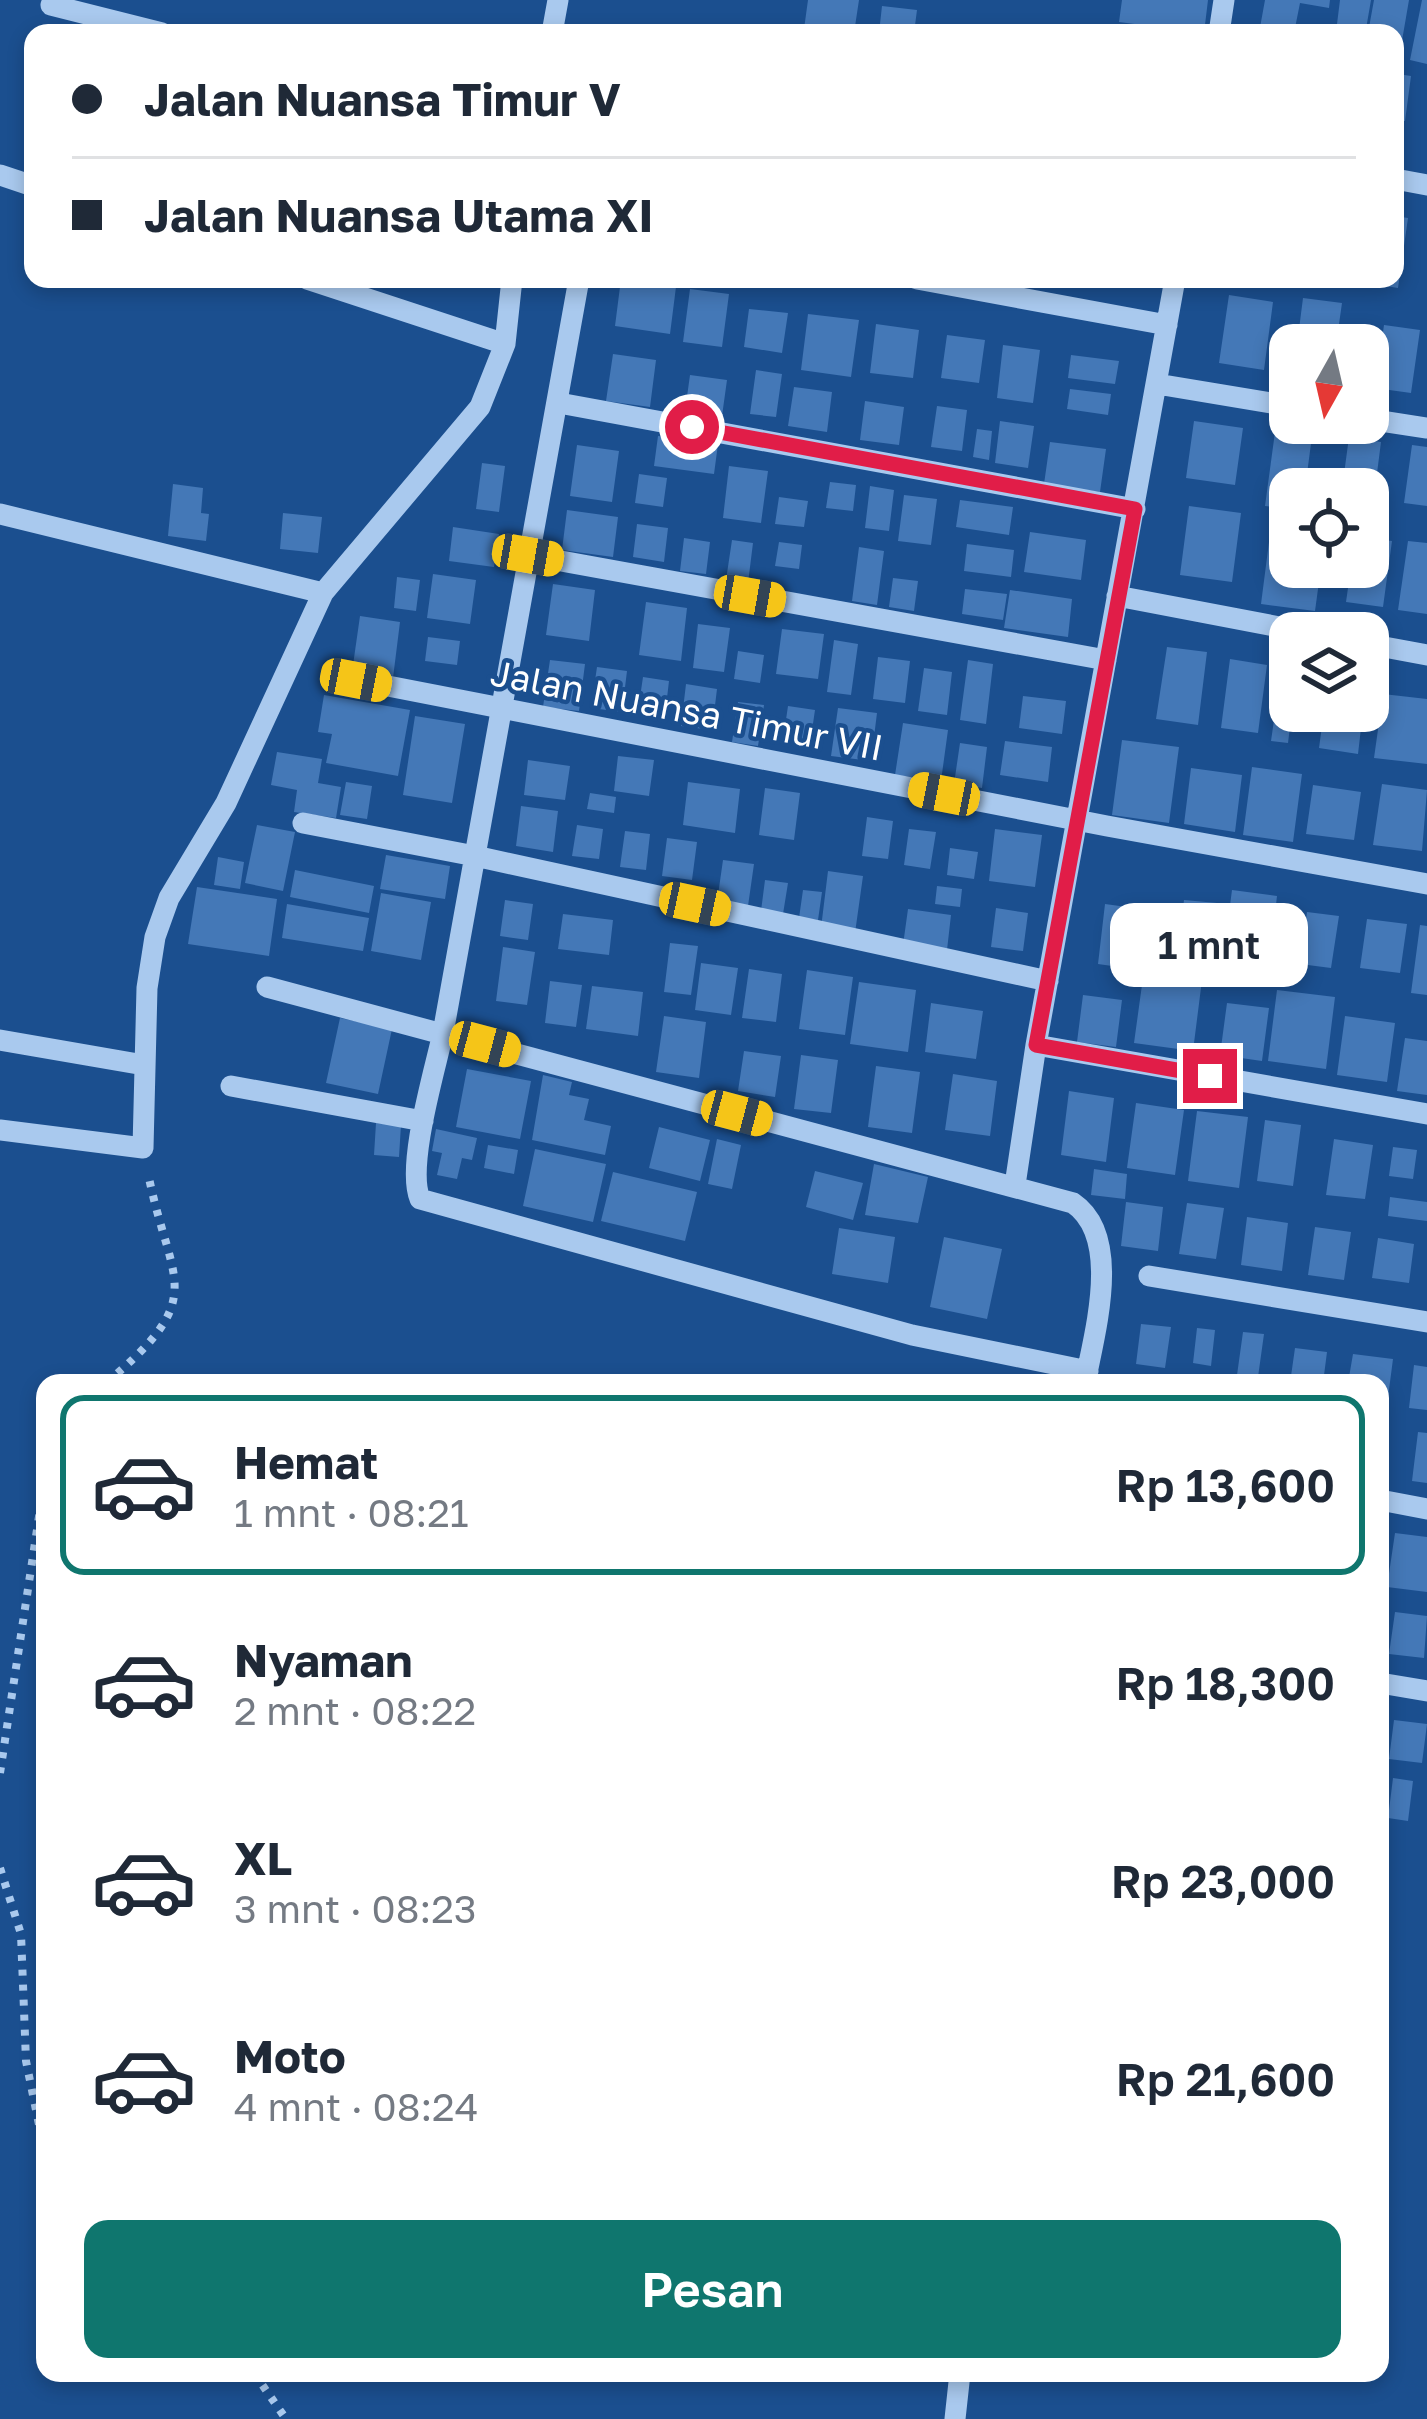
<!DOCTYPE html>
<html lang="id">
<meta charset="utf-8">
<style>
:root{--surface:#fff;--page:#f6f6f7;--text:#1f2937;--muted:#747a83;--line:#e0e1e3;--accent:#0f766e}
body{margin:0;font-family:"Golos Text",sans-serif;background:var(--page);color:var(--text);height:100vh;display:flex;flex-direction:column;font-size:45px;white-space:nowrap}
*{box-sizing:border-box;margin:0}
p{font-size:39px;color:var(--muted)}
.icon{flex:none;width:66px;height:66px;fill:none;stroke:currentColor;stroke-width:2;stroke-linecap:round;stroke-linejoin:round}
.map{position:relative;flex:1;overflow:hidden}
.sheet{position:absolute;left:36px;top:1374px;width:1353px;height:1008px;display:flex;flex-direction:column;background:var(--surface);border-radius:24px;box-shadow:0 6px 18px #0003}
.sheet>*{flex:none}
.banner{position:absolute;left:24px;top:24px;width:1380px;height:264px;border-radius:24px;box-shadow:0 6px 18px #0003;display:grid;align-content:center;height:264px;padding:0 48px;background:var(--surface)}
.needle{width:78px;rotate:188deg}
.buttons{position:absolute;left:1269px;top:324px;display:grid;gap:24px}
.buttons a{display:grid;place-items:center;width:120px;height:120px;border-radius:24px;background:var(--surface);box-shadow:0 6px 18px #0003;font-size:60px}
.end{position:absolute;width:54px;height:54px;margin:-27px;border:15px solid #e11d48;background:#fff;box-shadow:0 0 0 6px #fff}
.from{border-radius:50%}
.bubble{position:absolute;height:84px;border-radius:24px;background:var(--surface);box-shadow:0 6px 18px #0003;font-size:39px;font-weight:600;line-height:84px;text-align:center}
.car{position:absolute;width:36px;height:72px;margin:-36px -18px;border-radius:15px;box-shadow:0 0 9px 3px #0007;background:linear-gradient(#f5c518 24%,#345 0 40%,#f5c518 0 76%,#345 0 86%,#f5c518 0)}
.banner b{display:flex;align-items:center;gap:42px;height:114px;font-size:45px}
.banner b+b{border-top:3px solid var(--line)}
.banner i{width:30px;height:30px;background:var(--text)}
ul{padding:21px 0 0;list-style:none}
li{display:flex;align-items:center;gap:36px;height:180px;margin:0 24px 18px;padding:0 24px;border:6px solid transparent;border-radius:24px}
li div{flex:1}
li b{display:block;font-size:45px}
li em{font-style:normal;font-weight:600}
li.on{border-color:var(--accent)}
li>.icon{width:108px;height:108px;stroke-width:1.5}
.primary-button{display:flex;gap:24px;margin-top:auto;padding:24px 48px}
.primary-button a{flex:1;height:138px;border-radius:24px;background:var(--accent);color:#fff;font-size:48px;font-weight:600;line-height:138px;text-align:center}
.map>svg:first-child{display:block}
</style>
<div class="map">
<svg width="1427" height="2419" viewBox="0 0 1427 2419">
<rect width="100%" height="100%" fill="#1b4f8f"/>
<path fill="#4478b7" d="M808,0h51l-5,33 -50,-4z
M1122,0h86l-4,33 -85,-11z
M1265,0h65l-1,8 -29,-5 -6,30h-35z
M1340,0h31l-5,29 -29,-5z
M1374,0h35l-10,58h-4v-25h-27z
M1422,0h5v64l-17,-4z
M882,6l35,4 -3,23h-35z
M1398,74l13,2 -6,45 -10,-1z
M1395,216l13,2 -10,70 -36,-6 33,-3z
M621,279h56l-7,55 -55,-8z
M690,289l39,5 -7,53 -39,-5z
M1229,295l44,7 -9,68 -45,-7z
M1303,298l39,5 -6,42h-39z
M749,309l39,4 -6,40 -38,-6z
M808,314l51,6 -8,57 -50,-7z
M876,324l43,6 -6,48 -43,-5z
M1384,325l36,5 -9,63 -36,-5z
M947,335l38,5 -6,43 -38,-5z
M1003,345l37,5 -7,53 -36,-5z
M613,354l43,6 -6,47 -44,-6z
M1071,355l48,6 -4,23 -47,-6z
M756,370l26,4 -6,43 -26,-3z
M690,375l37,5 -5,36 -37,-5z
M794,387l38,5 -5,40 -39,-6z
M1070,389l41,5 -3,21 -41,-6z
M865,401l39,6 -5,38 -39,-5z
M937,406l30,4 -5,41 -31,-4z
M1000,421l34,5 -6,42 -33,-5z
M1194,421l49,7 -8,57 -49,-7z
M977,429l15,2 -3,29 -16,-3z
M1275,432l37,4 -7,53h-15v20l-25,-3z
M658,436l60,8 -4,30 -60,-8z
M1349,437l32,5 -10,78 -3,-31h-26z
M1050,442l56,7 -6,43 -56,-8z
M577,445l42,6 -7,51 -42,-6z
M1412,445l15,2v59l-23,-3z
M482,463l23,3 -6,46 -23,-3z
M729,466l39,5 -7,52 -38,-5z
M639,474l28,4 -4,29 -28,-4z
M830,482l26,3 -3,26 -27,-3z
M173,484l30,4 -2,25 8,1 -3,27 -38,-5z
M870,486l24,4 -5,41 -24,-3z
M904,495l33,4 -6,46 -33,-4z
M779,497l29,4 -4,26 -29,-3z
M960,500l53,7 -4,28 -53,-8z
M1189,506l52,7 -9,69 -52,-7z
M567,510l51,7 -5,40 -51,-7z
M283,513l39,4 -4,36 -38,-4z
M637,524l31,4 -4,34 -31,-5z
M453,527l46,7 -5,33 -45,-6z
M1030,532l56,8 -5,40 -57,-8z
M684,538l26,4 -4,32 -26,-3z
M1368,538l24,3 -9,66 -37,-5 5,-35h17z
M732,540l21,3 -5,40 -22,-3z
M1408,541l19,2v71l-29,-4z
M779,542l23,3 -3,24 -24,-3z
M1269,542l21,3v22h31l-6,44 -54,-7z
M967,544l47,6 -3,27 -47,-6z
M859,547l25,4 -7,54 -25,-4z
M433,574l43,6 -6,44 -43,-6z
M397,577l23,3 -4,31 -22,-3z
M893,578l25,3 -4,30 -25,-4z
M553,584l42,6 -6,51 -43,-6z
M965,589l42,5 -4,26 -41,-6z
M1010,590l62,9 -4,38 -64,-9z
M646,602l41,6 -6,53 -42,-6z
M360,616l40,6 -7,56 -41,-6z
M698,624l32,4 -6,44 -31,-4z
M782,629l42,5 -6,45 -42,-5z
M428,637l32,4 -3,24 -32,-4z
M834,640l24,4 -7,51 -24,-3z
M1167,647l40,5 -9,73 -42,-6z
M738,651l26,4 -4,28 -26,-4z
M1281,656l9,1v39l-13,-2z
M878,657l32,4 -5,42 -32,-4z
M1230,659l37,6 -9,68 -37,-5z
M550,660l35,4 -6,47 -36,-4z
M968,660l25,4 -7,60 -26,-4z
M597,667l30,4 -5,41 -31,-4z
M924,668l28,4 -5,43 -29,-4z
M643,677l26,4 -4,34 -27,-4z
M686,684l31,5 -5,41 -31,-4z
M1383,694l44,5v65l-53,-6z
M324,695l86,15 -12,66 -72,-13 6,-29 -14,-2z
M1023,696l43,5 -4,33 -43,-6z
M738,702l26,3 -6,41 -26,-4z
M788,706l27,4 -5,34 -27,-4z
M1276,706l16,5 -4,32 -17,-2z
M838,708l39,5 -6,48 -40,-5z
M1324,711h39l-5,43 -39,-6z
M415,716l50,8 -13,79 -49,-8z
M903,723l45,7 -7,51 -46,-6z
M1122,740l57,7 -10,76 -57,-8z
M1005,741l47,6 -4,35 -48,-7z
M960,743l27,4 -5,41 -28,-4z
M277,752l45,7 -4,24 23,4 -5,31 -42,-6 3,-22 -26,-5z
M618,756l36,4 -5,36 -35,-5z
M528,760l42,6 -5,34 -41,-5z
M1252,767l50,7 -9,68 -50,-7z
M1191,768l51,7 -7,57 -51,-8z
M346,782l26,4 -5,33 -27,-4z
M688,782l52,7 -5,44 -52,-8z
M1382,784l45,6 -5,61 -49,-6z
M1313,785l48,7 -7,48 -48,-6z
M765,788l35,5 -6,47 -35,-5z
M590,793l26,4 -2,16 -27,-4z
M521,806l37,5 -5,41 -37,-6z
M867,817l26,4 -5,38 -26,-3z
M257,825l38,7 -12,59 -38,-8z
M577,825l26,4 -4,30 -27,-3z
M909,829l27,3 -6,37 -26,-4z
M995,829l47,6 -7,52 -46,-6z
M625,831l25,3 -4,36 -26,-3z
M667,838l30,4 -5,38 -30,-4z
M950,848l28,4 -4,27 -27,-4z
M386,855l64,11 -5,33 -65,-10z
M218,857l26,5 -4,27 -26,-4z
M723,860l31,4 -6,42 -31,-4z
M295,870l79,16 -5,27 -79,-16z
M828,871l35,5 -8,57 -34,-5z
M765,880l23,3 -5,31 -22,-3z
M937,886l25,3 -2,18 -25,-3z
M197,887l80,12 -8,57 -81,-12z
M803,890l19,2 -4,28 -19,-2z
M1232,890l45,6 -7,61 -46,-6z
M381,893l50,9 -10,58 -50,-9z
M505,900l28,4 -5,36 -28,-4z
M1184,900l33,3 -7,50 -32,-4z
M287,904l82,14 -6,33 -81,-13z
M1105,904l22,3 -8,60 -21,-3z
M996,908l32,5 -5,38 -32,-4z
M908,909l43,6 -4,35 -44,-5z
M1307,912l32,4 -8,52 -31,-4z
M563,914l50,6 -4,35 -51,-6z
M1367,919l40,5 -7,49 -40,-5z
M1420,925l7,1v69l-16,-2z
M670,943l28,3 -7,49 -27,-3z
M503,947l32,5 -8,53 -31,-4z
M701,963l37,5 -7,47 -36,-5z
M1145,963l58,9 -10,79 -59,-8z
M749,969l33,5 -6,48 -34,-4z
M807,970l46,7 -8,58 -46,-6z
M550,981l32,4 -6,42 -31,-4z
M859,982l57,8 -8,62 -58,-8z
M592,986l51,6 -5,44 -52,-7z
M1277,990l58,7 -9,72 -58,-8z
M1083,995l39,5 -6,47 -39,-5z
M931,1003l52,8 -7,48 -51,-7z
M1227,1003l42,5 -7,53 -42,-6z
M664,1016l42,6 -7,56 -43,-6z
M1345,1016l50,7 -8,59 -50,-7z
M340,1018l52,11 -14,65 -52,-11z
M1405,1038l22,3v54l-30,-4z
M744,1051l37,5 -6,41 -37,-6z
M801,1055l37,5 -7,53 -37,-4z
M876,1066l44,6 -8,61 -44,-6z
M467,1069l64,12 -11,58 -64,-12z
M953,1074l44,7 -7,55 -45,-6z
M543,1075l29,7 -3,13 20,4 -5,21 27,6 -6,29 -73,-15z
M1069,1091l45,7 -8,64 -45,-7z
M1136,1103l48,7 -9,65 -48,-7z
M1197,1111l51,6 -9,71 -51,-7z
M1265,1120l36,5 -8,61 -36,-5z
M376,1123l25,2 -2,32 -25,-2z
M659,1127l51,13 -10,41 -51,-13z
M436,1129l41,9 -5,22 -10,-2 -5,21 -20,-4 5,-22 -10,-2z
M717,1139l24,6 -9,44 -24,-5z
M1334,1139l39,6 -8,54 -39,-4z
M488,1145l30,5 -4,24 -30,-6z
M1393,1147l24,3 -4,29 -24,-3z
M535,1149l71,15 -13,58 -70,-16z
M874,1164l54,13 -10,46 -53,-8z
M1094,1169l33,5 -2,25 -34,-4z
M815,1171l48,12 -10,37 -47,-13z
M613,1172l84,20 -12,49 -84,-20z
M1390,1197l37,5v19l-39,-5z
M1126,1202l37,5 -5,44 -37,-5z
M1187,1203l37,5 -8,51 -37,-5z
M1247,1217l41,6 -6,48 -41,-6z
M1315,1227l36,5 -7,48 -36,-5z
M839,1228l56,9 -7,46 -56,-9z
M944,1237l58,12 -15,70 -57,-12z
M1378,1238l36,6 -5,39 -37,-5z
M1141,1324l30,3 -6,41 -29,-4z
M1197,1328l18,2 -4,36 -18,-3z
M1243,1332l21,2 -6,43 -21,-2z
M1295,1348l32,4 -4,31h-33z
M1353,1354l40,5 -6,46 -7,-1v-21h-32z
M1414,1365l13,2v43l-18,-2z
M1418,1432l9,1v50l-15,-2z
M1395,1533l32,4v55l-40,-5z
M1395,1612l32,4 -3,42 -35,-4z
M1394,1720l33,4 -5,39 -33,-4z
M1393,1778l20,3 -5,40 -20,-3z"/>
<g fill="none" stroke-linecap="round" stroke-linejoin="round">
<path stroke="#a9c9ee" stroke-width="8" stroke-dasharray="6 9" stroke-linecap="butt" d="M106,1383c105,-88 64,-98 42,-210
M0,1773l45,-296
M0,1868l21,66 5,127 19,93
M254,2373l32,46"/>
<path stroke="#a9c9ee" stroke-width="21" d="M51,5l111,28
M552,33l6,-33
M1219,33l5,-33
M0,175l33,11
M1395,179l32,6
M307,279l198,65
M579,279l-136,754c-8,37 -37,133 -23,166l492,136 176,36
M917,279l250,46
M1157,384l133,22
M559,403l576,106
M1368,419l59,9
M0,514l323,79
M528,555l578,105
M1117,596l194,37
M1368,644l59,11
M357,680l750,146 320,58
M303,823l172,33 573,125
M267,987l806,216c50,34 21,131 12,180
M0,1040l144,25
M1036,1045l391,69
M231,1086l192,35
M0,1130l143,18 4,-160 8,-51 14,-39 57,-95 97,-210 157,-186 25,-63 7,-65
M1015,1185l21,-140 139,-766
M1149,1276l278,46
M1380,1500l47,9
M1380,1683l47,8
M955,2419l5,-46"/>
</g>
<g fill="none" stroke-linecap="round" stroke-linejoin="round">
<path stroke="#e11d48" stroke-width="15" d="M692,427l443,82 -99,536 174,31"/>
</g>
<g text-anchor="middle" stroke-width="9" stroke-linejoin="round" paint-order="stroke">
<g font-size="36" fill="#fff" stroke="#1b4f8f">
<text transform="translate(687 710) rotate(11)" y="13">Jalan Nuansa Timur VII</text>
</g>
</g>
</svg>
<div class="buttons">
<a><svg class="needle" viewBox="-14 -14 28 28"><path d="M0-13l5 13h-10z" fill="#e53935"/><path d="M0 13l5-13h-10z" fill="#747a83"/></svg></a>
<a><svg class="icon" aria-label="locate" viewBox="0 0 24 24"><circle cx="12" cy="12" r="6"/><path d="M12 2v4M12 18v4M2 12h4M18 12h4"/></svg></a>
<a><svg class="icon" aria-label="layers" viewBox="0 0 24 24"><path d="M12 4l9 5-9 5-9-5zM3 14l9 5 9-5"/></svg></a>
</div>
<i class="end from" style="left:692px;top:427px"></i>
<i class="end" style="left:1210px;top:1076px"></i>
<div class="bubble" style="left:1110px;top:903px;width:198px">1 mnt</div>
<i class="car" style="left:528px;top:555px;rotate:100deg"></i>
<i class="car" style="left:750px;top:596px;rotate:100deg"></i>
<i class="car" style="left:356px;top:680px;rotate:101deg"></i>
<i class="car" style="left:944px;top:794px;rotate:281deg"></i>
<i class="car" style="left:695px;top:904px;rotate:102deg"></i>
<i class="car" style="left:485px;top:1044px;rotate:105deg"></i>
<i class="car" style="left:737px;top:1113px;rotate:105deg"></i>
<div class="banner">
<b><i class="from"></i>Jalan Nuansa Timur V</b>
<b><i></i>Jalan Nuansa Utama XI</b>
</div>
<section class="sheet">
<ul>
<li class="on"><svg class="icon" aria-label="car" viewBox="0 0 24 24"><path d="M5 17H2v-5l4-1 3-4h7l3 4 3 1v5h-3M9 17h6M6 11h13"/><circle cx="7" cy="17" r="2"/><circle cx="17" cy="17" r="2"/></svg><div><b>Hemat</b><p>1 mnt · 08:21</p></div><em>Rp 13,600</em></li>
<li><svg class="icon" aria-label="car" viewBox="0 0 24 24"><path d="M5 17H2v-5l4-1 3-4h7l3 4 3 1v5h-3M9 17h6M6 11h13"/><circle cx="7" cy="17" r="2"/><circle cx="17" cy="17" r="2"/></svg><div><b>Nyaman</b><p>2 mnt · 08:22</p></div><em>Rp 18,300</em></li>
<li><svg class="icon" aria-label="car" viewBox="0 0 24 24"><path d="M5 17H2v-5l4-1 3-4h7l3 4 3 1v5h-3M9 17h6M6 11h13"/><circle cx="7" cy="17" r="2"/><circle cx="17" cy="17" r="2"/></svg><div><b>XL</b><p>3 mnt · 08:23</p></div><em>Rp 23,000</em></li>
<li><svg class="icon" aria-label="car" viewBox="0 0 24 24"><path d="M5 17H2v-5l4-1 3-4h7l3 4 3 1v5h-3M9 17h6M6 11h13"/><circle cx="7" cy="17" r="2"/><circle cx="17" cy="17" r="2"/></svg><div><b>Moto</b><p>4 mnt · 08:24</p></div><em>Rp 21,600</em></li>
</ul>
<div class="primary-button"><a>Pesan</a></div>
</section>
</div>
